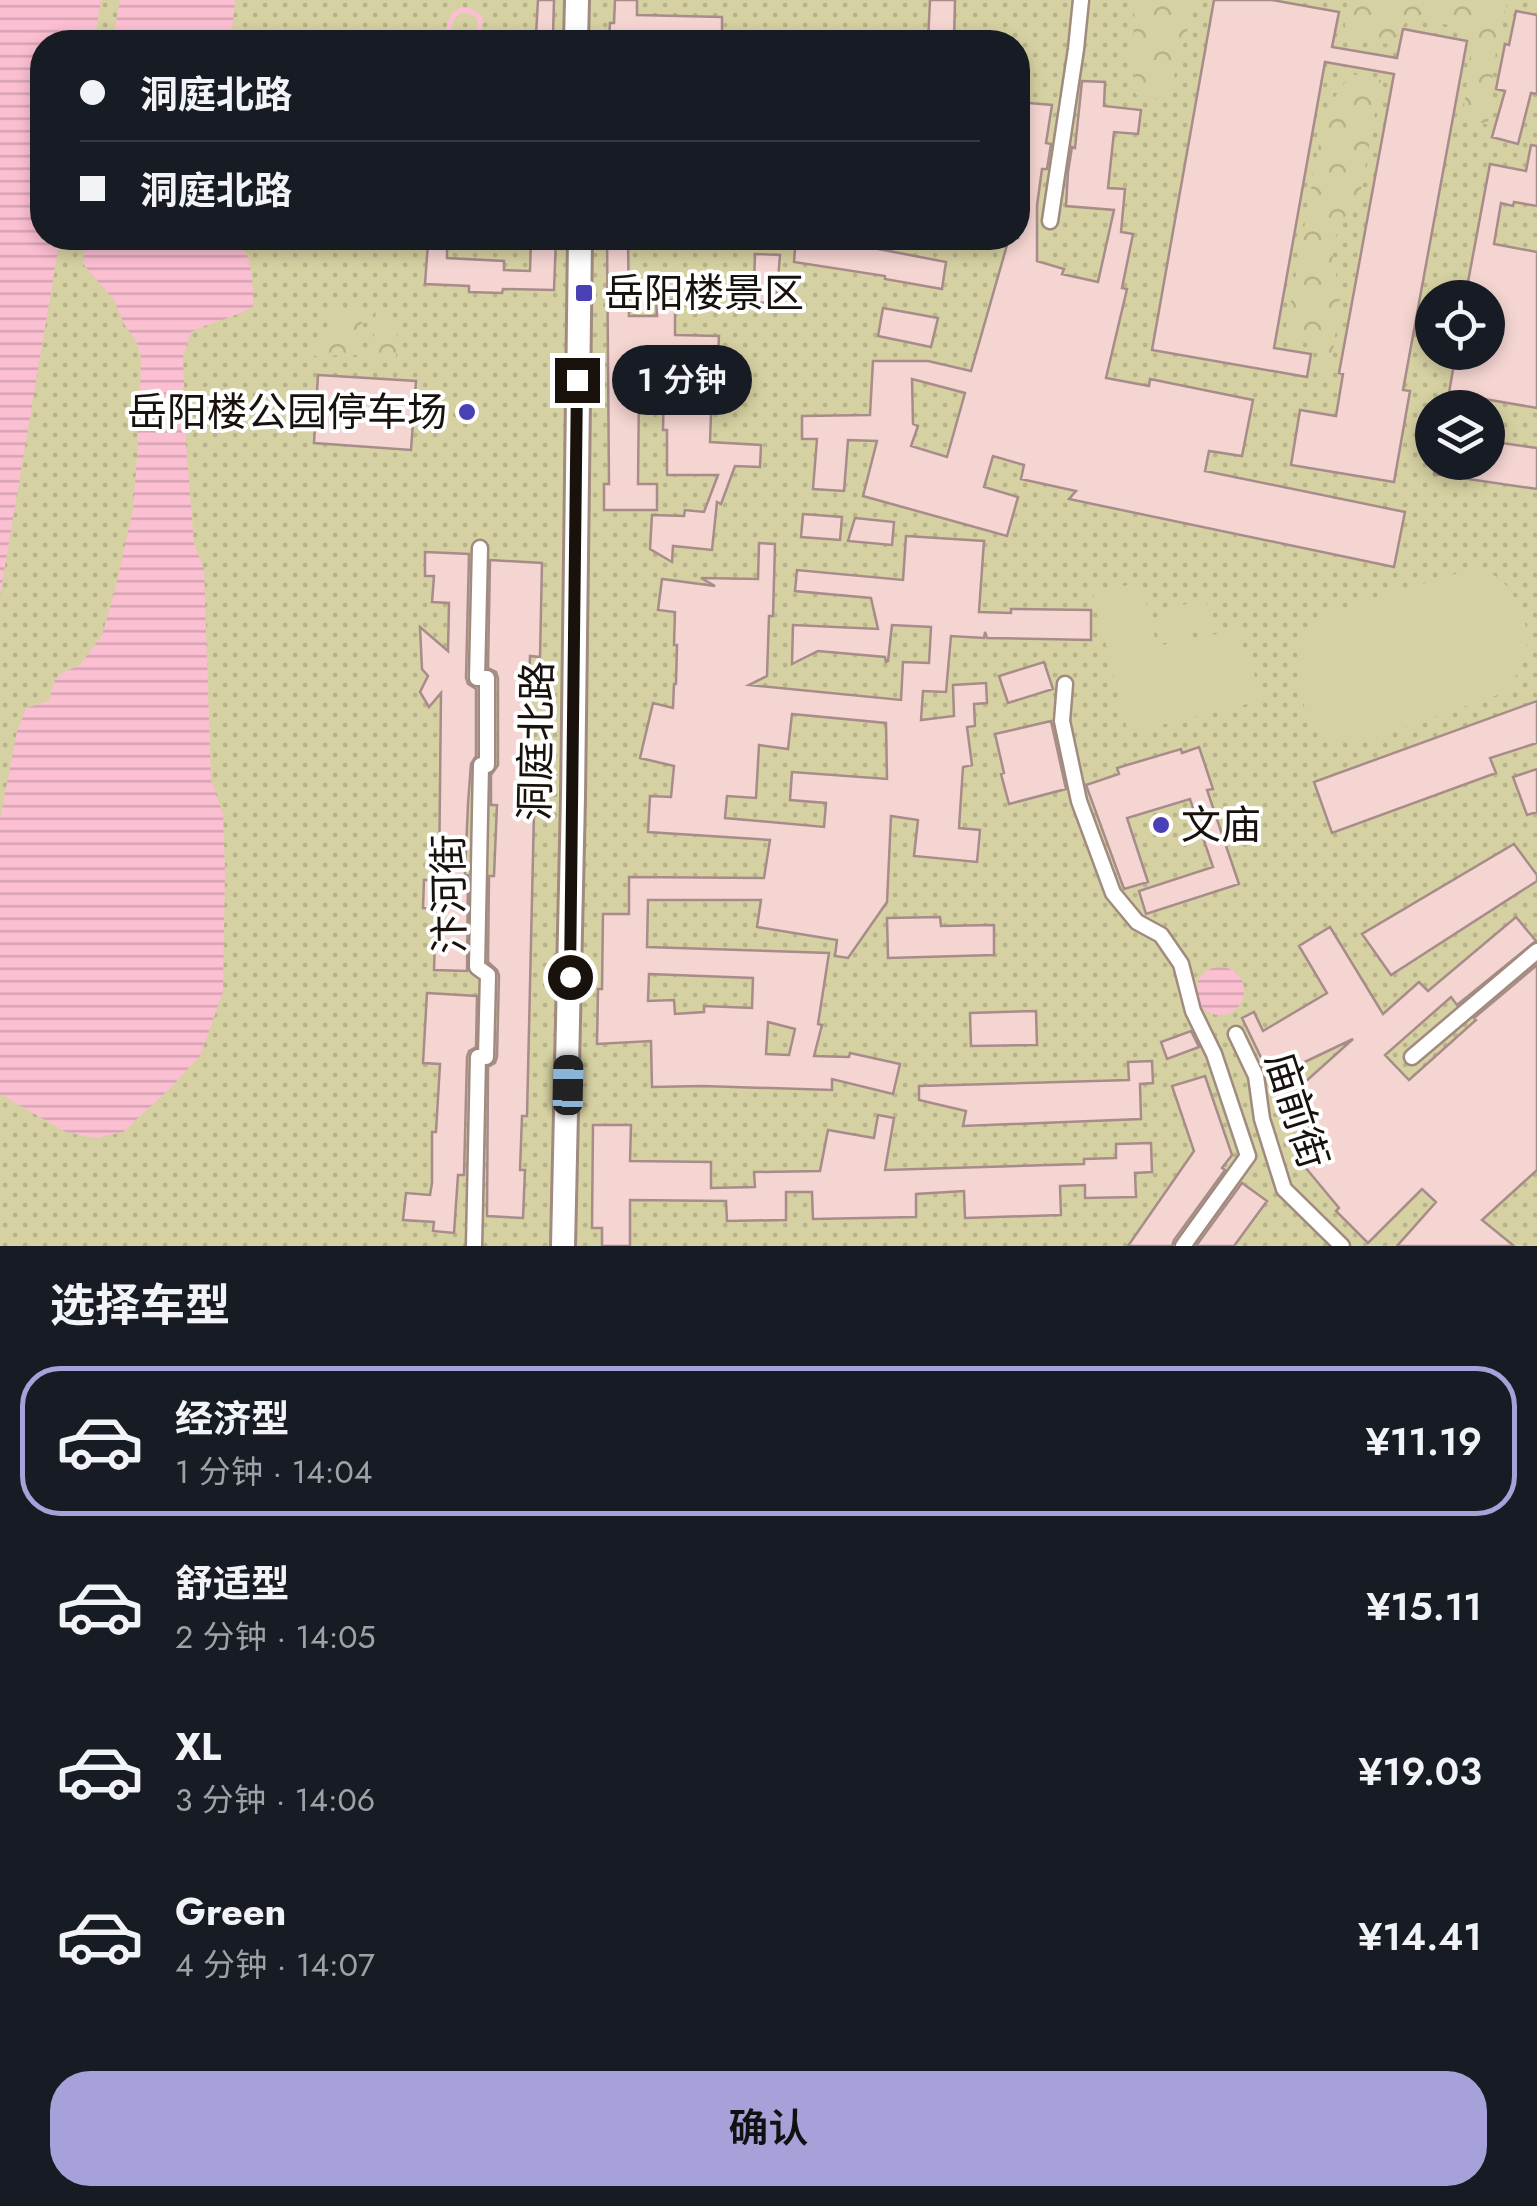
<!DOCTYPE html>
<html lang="zh">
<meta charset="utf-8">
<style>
:root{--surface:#171b24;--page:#242831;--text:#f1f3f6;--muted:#9ea1a6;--line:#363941;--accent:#a6a2d9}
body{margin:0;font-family:Jost,"Noto Sans SC",sans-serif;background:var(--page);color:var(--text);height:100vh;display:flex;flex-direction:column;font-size:38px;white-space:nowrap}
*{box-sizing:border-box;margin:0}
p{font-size:32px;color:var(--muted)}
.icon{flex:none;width:55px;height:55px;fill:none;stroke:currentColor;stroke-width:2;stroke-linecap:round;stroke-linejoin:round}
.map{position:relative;height:1246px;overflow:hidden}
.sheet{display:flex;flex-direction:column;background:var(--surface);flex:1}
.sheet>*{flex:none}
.banner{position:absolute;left:30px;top:30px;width:1000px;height:220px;border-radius:40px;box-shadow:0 5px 15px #0003;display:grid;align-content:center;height:220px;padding:0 50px;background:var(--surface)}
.tools{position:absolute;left:1415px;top:280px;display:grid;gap:20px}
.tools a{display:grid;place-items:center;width:90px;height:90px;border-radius:50%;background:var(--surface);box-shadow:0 5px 15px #0003;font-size:50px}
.end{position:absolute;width:45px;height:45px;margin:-22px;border:12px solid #19110c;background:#fff;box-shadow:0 0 0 5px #fff}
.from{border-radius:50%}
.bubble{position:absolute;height:70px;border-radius:35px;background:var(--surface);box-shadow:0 5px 15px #0003;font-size:32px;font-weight:600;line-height:70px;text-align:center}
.car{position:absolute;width:30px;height:60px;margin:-30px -15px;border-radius:12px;box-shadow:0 0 8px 2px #0007;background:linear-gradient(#222 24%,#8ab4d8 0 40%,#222 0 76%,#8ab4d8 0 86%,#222 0)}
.banner b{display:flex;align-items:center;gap:35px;height:95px;font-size:38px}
.banner b+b{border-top:2px solid var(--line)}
.banner i{width:25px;height:25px;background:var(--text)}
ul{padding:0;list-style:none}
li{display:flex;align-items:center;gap:30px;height:150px;margin:0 20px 15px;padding:0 30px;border:5px solid transparent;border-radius:40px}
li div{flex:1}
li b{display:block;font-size:38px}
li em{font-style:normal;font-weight:600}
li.on{border-color:var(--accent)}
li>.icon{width:90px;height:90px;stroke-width:1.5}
h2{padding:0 50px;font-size:45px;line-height:120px}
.cta{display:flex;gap:20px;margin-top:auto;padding:20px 50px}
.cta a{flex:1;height:115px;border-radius:40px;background:var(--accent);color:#111;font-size:40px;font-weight:600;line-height:115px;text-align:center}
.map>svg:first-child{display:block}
</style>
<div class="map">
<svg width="1537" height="1246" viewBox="0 0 1537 1246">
<defs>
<pattern id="green-dots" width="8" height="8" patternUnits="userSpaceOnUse" patternTransform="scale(2.5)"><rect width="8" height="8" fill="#d6d1a2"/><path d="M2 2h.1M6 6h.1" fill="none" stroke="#b7b28a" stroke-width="1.8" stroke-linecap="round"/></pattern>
<pattern id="forest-crowns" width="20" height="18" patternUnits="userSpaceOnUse" patternTransform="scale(2.5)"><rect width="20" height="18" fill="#d6d1a2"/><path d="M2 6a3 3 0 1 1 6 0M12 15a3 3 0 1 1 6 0" fill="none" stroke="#b7b28a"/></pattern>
<pattern id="water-rules" width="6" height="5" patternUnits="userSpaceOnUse" patternTransform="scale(2.5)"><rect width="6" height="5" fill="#fbbfd2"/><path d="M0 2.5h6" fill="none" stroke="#d7a3b3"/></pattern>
</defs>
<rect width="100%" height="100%" fill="#feefe7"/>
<path fill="url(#green-dots)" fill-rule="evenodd" d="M0,0h1537v1246h-1537zM42,42h976v196h-976zM1432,298h56v54h-56zM1432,408h56v54h-56z"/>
<path fill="url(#forest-crowns)" d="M1135,0h61l-24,83 -16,17 -20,-5 -4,-31z
M1333,0h187l-13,4c-12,40 -16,80 -19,121l-25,-9 10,-87 -36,-6 -30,-3 -16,24 -41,-3 -5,-16 2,-23z
M1351,74l30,6 -21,115 -16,23 -13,29 9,50 -7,54 -7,28 -10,-36 -31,-8 40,-224z
M361,305l2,50 -57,1c15,-14 25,-26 23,-47z
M376,309l11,1 6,8h4l-1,42h-24z"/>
<path fill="#d6d1a2" d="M1478,567c9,5 21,10 27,17 30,37 32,84 -10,112l-136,47c-49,-6 -59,-31 -61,-77 -1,-13 -2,-27 7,-38 5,-5 14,-10 20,-14z
M1141,582l16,64 80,-16 27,70 -136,33 -35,-140z
M1205,599l8,27 -48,14 -8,-28z"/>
<path fill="url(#water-rules)" d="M0,0h101l-7,42h-52v196h18l-60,358z
M120,0h115l-4,42h-113l-4,-10z
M88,238h150c2,8 9,15 11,23 4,15 4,31 4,46 -20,11 -42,15 -62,25l-8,25 3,87 8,100 10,25 7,211 12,34 2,55 -2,123 -23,64 -32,34 -45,42 -27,6 -30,-6 -66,-38v-274l17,-89 9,-23 23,-7 6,-21 7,-7 18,-8 22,-30 12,-41 19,-84 5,-66 -3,-40 5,-16 1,-31 -5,-16 -12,-17 -10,-24 -31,-36 1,-18z
M1196 991a24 24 0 1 1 48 0a24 24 0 1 1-48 0Z"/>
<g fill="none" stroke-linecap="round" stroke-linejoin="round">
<path stroke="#fbbfd2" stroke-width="5" d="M447,42c2,-13 1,-25 14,-32l9,1 10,7 -1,24"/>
</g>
<path fill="#f5d5d2" stroke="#a78c8a" stroke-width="2.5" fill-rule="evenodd" d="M538,0h16l-1,36 -17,-1z
M615,0h22v15l85,2v25h-113l1,-19h4z
M930,0h25l-1,42h-26z
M1214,0h58l67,12 -7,35 65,11 6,-29 64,12 -64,349 7,1 -16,91 -103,-17 9,-55 36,6 7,-42 -4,-1 55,-299 -69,-12 -51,286 37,6 -4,23 -155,-27z
M1516,11l21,4v79l-6,-1 -13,51 -26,-7 13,-46 -9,-2 9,-45 4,1z
M1082,81l23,1 -1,24 37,4 -3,24 -24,-2 -6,56 17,1 -4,43 12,2 -11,54 5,1 -21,89 43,8 1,-7 103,21 -11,56 -33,-5 -4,20 200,41 -11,55 -325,-68 7,-8 -55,-12 3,-14 -31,-9 -9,31 34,10 -11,39 -144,-40 14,-55 -29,-1 -4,51 -31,-2 4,-50h-15v-23l68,-1 3,-54h55l43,10 38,-133h9v-136l34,3 -6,38 5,1 -4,25h-5l-5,36v56l27,8 -2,5 36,8 16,-72 -48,-4 2,-34 4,-25 3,1zM912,379l53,14 -18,64 -36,-11 7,-20 -5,-2z
M1531,145l6,1v60l-23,-4 -1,4 -12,-3 -7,41 43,8v156l-88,-15 7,-41h32v-54h-23l25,-134 36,7z
M531,238h25l-2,52 -51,-1 -1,4 -33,-1v-6l-44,-2 3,-41h19v15l57,3v9l26,1z
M607,238h21l1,78h28l-1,-16h19v35l44,1 -1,21h3v30h-9l-2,55 51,3 -1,22 -25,-1 -14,38 -4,-2 -5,48 -39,-4 -1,16 -22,-13 2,-34 32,1 1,-6 19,2 14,-37h-51v-45h-4l1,-43 -25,1 -1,96h19v26h-53v-26h5z
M796,238h49l24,3 -1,6 78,15 -4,27 -57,-10v-3l-91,-14z
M755,254l25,1 -4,49 -33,-3 1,-16 10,1z
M883,308l55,10 -7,29 -53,-11z
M318,375l98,6 -5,69 -97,-7z
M1488,441l49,7v41l-103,-15 2,-12h52z
M803,514l39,3 -2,23 -39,-3z
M855,518l39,4 -2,23 -44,-4z
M906,536l78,5 -5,71 32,1v-4l80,1v30l-104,-2 -2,-6 -1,6 -33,-2 -5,56 -23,-1 -2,29 33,-4 -1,-31 33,-2 1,20 -13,1 1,22 -8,1 5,38 -9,2 -4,61 21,2 -3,32 -63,-6 4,-36 -27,-4 -4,86 -39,56 -13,-2 2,-16 -80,-13 4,-27h-113l-1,47 182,6 -11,71 4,1 -8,31 35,1 1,-4 50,11 -7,30 -61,-15v11l-129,-4 -51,1 -1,-46 -54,3 1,-55h4l1,-75h26v-37l135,1 6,-38 -122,-8 2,-36 21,1 3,-31 -34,-8 13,-55 20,5 1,-24h2l1,-39h-3l1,-33 -17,-2 4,-31 53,7 -14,-8 57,1 1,-36 16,1 -2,72h-4l-2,60 -18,9 152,15 2,-38 26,1 2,-36 -39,-2 -4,36 -2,1 -1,-5 -67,-6 -26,13 1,-39 85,4 -7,-31 -76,-7 2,-21 106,10zM792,714l94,9 1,56 -95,-7 -2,28 36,3 -2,24 -99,-9 2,-22 29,2 3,-53 29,4zM649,974l104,4 -1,30 -48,-2v6l-29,2 -1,-14 -26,1zM768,1022l27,7 -6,26 -23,-1z
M425,552l44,2 -3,124 2,6 8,5v67l-5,8 -3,40 -3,70 3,1 -1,96 -33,-1 2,-61 -13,-1 1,-28h15l2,-187 -12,14 -9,-15 8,-16 -6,-7 -2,-42 28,24 1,-48 -17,-1 2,-26h-9z
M490,560l52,3 -2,94 -10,-1 -4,156h8l-7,304h-5l-2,54h5l-2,48 -36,-2 1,-149 7,-4 2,-6 2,-82 -2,-5 -9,-8 1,-86h5l3,-71h-6v-30l7,-10v-87l-2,-6 -8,-4z
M1044,662l9,27 -45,14 -9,-27z
M1537,701v42l-47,15 6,15 -164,60 -18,-51z
M1051,721l15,68 -57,15 -8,-30 3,-1 -9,-39z
M1199,747l14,42 -6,1 32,94 -93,30 -7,-23 74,-24 -23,-68 -63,19 21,64 -24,7 -38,-104 33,-11 -2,-6 64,-19 1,4z
M1537,769v43l-10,3 -14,-38z
M1514,844l23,31v6l-146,94 -29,-41z
M940,917l1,9 53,-1v30l-106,3 -1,-40z
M1516,917l20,24 -79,64 -6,-8 -66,58 24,25 67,-60 -2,-2 63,-53v205l-55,50 32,26h-117l39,-44 -14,-13 -54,54 -32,-32 3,-3 -34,-41 24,-19 -44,-48 68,-61 -82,39 -29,-60 12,-6 9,19 64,-38 -28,-47 31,-19 53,87 36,-32 9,9z
M427,993l50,3 -1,51 -7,4 -2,6 -3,118h-6l-4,58 -21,-2 1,-9 -31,-2 3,-27 24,2 2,-12v-51h4l4,-68 -17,-1z
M1036,1011l1,34 -66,1 -1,-33z
M1191,1031l8,16 -32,12 -6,-17z
M1152,1061l1,22 -13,1 1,35 -178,7 3,-15 -47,-11v-14l210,-6 -1,-18z
M1205,1076l27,79 -10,13 3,2 -51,70 -2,6h-44l66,-95 -22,-65z
M878,1115l16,3 -9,52 199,-6v-5l32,-1v-14l35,-1 1,29 -17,1 1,24 -51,1v-13l-25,1 1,29 -96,3 -1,-27 -48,3v23l-103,2 -1,-27h-26v28l-59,1 -1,-20 -96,-1v46h-28v-18h-10l1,-103h38l-1,36 81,1v26l44,-1 -1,-15 66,-1 8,-41 46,8z
M1242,1183l25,18 -33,45h-38z"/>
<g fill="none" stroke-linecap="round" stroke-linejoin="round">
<g stroke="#a18a7e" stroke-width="19">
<path id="street" d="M1050,221l26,-172 5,-49
M1065,684l-3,37 17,80 34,92 24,29 24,13 20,29 12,47 21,43 34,102 -65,90
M1236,1034l20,42 6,43 22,70 58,57
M1412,1057l125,-106
M474,1246l4,-189h8l2,-82 -11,-8 4,-202h6v-87h-10l3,-130"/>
</g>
<g stroke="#a18a7e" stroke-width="28">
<path id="primary" d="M576,42l1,-42
M563,1246l10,-449 7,-559"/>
</g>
<use href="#street" stroke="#fff" stroke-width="14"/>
<use href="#primary" stroke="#fff" stroke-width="22"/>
</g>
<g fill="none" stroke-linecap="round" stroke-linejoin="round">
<path stroke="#19110c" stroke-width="12" d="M570,977l7,-597"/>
</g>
<g fill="#4a40b6" stroke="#fff" stroke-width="4">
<rect x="574" y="283" width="20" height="20" rx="5"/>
<circle cx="467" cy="412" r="10"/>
<circle cx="1161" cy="825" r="10"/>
</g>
<g text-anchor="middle" stroke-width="8" stroke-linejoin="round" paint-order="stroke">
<g font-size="40" fill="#19110c" stroke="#fff" text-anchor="start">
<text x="604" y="307">岳阳楼景区</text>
<text x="447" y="426" text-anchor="end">岳阳楼公园停车场</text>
<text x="1181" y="839">文庙</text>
</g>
<g font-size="40" fill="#19110c" stroke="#fff">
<text transform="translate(536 741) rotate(-89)" y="14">洞庭北路</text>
<text transform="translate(449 894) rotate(-91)" y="14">汴河街</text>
<text transform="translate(1297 1110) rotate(72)" y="14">庙前街</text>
</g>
</g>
</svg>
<div class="tools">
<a><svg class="icon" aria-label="locate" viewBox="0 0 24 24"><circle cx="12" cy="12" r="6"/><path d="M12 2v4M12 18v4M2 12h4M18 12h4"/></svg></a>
<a><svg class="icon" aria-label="layers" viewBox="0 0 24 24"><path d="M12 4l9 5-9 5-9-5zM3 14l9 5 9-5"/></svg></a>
</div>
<i class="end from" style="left:570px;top:977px"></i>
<i class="end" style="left:577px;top:380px"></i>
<div class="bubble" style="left:612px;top:345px;width:140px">1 分钟</div>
<i class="car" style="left:568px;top:1085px;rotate:1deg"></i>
<div class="banner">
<b><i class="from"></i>洞庭北路</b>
<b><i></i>洞庭北路</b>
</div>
</div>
<section class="sheet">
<h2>选择车型</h2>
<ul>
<li class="on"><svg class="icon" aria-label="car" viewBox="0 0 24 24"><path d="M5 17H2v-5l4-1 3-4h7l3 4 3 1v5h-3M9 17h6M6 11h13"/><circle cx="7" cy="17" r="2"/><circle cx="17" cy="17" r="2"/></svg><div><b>经济型</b><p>1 分钟 · 14:04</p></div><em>¥11.19</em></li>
<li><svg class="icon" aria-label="car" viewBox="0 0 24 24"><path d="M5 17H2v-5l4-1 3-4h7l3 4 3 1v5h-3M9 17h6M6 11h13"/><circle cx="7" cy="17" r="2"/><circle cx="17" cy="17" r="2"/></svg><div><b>舒适型</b><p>2 分钟 · 14:05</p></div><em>¥15.11</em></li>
<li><svg class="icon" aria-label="car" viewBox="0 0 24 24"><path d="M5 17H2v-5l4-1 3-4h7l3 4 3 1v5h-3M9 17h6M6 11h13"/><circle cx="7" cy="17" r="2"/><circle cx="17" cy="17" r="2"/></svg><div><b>XL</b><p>3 分钟 · 14:06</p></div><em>¥19.03</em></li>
<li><svg class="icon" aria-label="car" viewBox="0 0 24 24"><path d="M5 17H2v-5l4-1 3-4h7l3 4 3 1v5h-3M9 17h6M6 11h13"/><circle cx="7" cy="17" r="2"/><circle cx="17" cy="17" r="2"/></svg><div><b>Green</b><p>4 分钟 · 14:07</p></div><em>¥14.41</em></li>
</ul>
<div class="cta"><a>确认</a></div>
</section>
